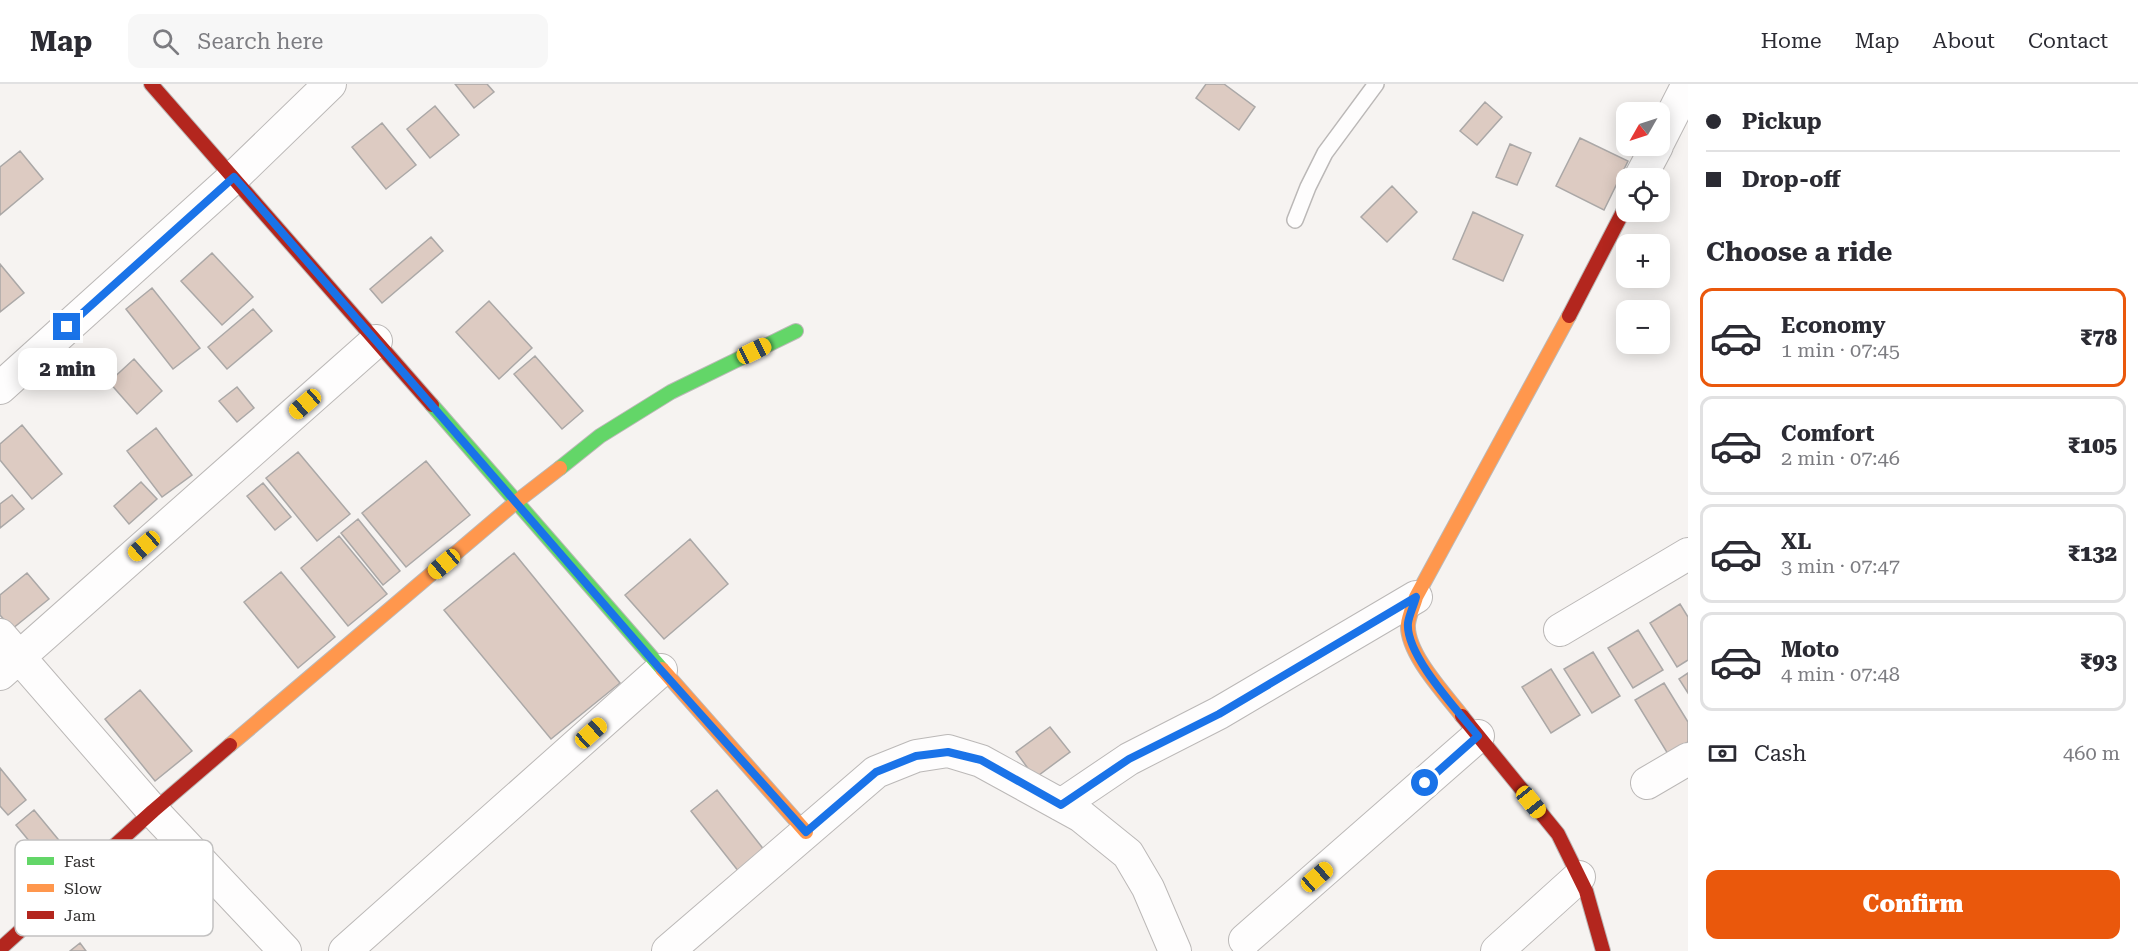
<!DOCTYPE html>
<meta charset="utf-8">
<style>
:root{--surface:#fff;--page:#f7f7f7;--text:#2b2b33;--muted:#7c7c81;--line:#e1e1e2;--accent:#ea580c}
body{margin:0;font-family:"Roboto Serif",serif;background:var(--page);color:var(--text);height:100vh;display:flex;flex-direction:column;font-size:22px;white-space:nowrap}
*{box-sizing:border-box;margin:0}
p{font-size:20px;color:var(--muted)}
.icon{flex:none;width:33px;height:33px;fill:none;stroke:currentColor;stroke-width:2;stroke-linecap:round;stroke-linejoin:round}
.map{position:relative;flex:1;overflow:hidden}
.side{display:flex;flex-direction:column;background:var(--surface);width:450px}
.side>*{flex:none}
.top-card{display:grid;align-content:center;height:132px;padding:0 18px;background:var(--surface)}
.needle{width:39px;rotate:231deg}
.fabs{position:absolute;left:1616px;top:18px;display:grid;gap:12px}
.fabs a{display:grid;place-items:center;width:54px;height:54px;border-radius:12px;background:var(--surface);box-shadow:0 3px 15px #0003;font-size:30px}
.end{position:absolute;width:27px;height:27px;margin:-14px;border:8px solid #1a73e8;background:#fff;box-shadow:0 0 0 3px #fff}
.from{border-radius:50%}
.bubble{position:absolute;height:42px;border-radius:12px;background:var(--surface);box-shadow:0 3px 15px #0003;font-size:20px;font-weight:800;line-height:42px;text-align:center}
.car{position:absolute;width:18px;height:36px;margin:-18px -9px;border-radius:8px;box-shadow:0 0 4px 2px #0007;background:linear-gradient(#f5c518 24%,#345 0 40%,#f5c518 0 76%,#345 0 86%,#f5c518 0)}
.top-card b{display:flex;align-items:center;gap:21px;height:57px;font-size:22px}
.top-card b+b{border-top:2px solid var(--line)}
.top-card i{width:15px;height:15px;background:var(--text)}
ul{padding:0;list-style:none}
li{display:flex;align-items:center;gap:18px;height:99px;margin:0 12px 9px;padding:0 6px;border:3px solid var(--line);border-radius:12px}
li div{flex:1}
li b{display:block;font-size:22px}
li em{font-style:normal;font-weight:800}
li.active{border-color:var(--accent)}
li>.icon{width:54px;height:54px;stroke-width:1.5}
h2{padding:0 18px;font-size:27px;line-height:72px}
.pay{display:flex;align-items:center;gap:15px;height:66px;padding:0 18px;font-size:22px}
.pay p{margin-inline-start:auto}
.button{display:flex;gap:12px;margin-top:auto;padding:12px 18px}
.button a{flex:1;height:69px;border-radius:12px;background:var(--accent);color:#fff;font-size:24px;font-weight:800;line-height:69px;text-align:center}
header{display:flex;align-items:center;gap:36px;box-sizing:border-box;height:84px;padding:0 30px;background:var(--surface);border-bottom:2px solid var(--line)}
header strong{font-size:28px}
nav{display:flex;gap:33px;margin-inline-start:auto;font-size:21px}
.search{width:420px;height:54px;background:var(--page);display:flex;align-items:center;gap:15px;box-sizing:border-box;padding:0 21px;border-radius:12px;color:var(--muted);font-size:22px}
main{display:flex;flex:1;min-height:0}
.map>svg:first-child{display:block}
</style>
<header>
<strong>Map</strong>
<div class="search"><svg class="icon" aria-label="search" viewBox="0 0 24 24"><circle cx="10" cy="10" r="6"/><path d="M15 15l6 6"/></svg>Search here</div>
<nav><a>Home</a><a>Map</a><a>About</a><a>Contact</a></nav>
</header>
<main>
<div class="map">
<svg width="1688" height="867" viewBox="0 0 1688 867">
<rect width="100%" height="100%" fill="#f6f3f1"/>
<path fill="#ddcbc2" stroke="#aba8a7" stroke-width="1.5" d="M455,0h32l7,8 -20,16z
M1206,0h18l31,23 -16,23 -43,-32z
M1485,18l17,15 -25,28 -17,-14z
M435,22l24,29 -29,23 -23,-29z
M382,39l34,42 -30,24 -34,-42z
M1580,54l48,23 -24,49 -48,-24z
M1510,60l21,9 -14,32 -21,-8z
M20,67l23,28 -43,36v-48z
M1392,102l25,26 -30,30 -26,-25z
M1473,128l50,23 -20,46 -50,-22z
M431,153l12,14 -61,52 -12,-14z
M212,169l41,44 -31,28 -41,-44z
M0,180l24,29 -24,19z
M152,204l48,60 -27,21 -47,-60z
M489,217l43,47 -33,31 -43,-47z
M253,225l19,22 -45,38 -19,-22z
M535,272l48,55 -21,18 -48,-55z
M134,275l28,32 -25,23 -28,-32z
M237,303l17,21 -17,14 -18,-21z
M22,341l40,49 -30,25 -32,-39v-16z
M156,344l36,47 -30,22 -35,-46z
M298,368l52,62 -33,27 -51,-63z
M426,377l44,54 -64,52 -44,-54z
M141,398l16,17 -28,25 -15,-18z
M263,399l28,34 -16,13 -28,-34z
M12,411l12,14 -24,19v-24z
M358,435l42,52 -17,14 -42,-52z
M339,452l48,58 -39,32 -47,-58z
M690,455l38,45 -64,55 -39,-44z
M514,469l106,130 -69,56 -107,-129z
M281,488l54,65 -37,31 -54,-66z
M27,489l22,26 -37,30 -12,-14v-20z
M1680,520l8,13v43l-11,7 -27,-44z
M1638,546l25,40 -30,18 -25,-40z
M1593,568l27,44 -28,17 -28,-44z
M1551,585l29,46 -29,18 -29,-46z
M1688,589v20l-9,-14z
M1664,599l24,39v20l-20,12 -33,-54z
M140,606l52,61 -37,30 -50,-62z
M1050,643l20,25 -35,26 -19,-26z
M0,684l26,32 -18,15 -8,-9z
M717,706l48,61 -26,21 -48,-61z
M34,726l47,57 -18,15 -47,-57z
M80,859l6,8h-16z"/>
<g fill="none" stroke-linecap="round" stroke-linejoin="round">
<g stroke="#bbb8b7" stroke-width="18">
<path id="lane" d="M1295,136l13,-33 17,-34 51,-69"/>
</g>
<g stroke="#bbb8b7" stroke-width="34">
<path id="street" d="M1659,57l29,-57
M1640,94l17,-32
M0,304l234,-211 96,-93
M1560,546l128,-76
M0,551l153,176 132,140
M0,590l376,-333
M1647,699l41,-24
M1061,721l68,-46 90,-46 197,-116
M1245,856l233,-204
M345,867l316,-281
M668,867l208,-179 40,-16 32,-5 33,10 100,55 47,38 20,34 27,63
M1497,867l82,-74"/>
</g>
<g stroke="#bbb8b7" stroke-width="16">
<path id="fast" d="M432,321l230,264
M560,384l40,-32 71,-44 125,-61"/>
</g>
<g stroke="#bbb8b7" stroke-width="16">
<path id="slow" d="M662,585l144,163
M1462,632c-17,-22 -56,-63 -54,-92 1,-9 6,-19 8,-27l153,-281
M230,661l286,-243 44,-34"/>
</g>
<g stroke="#bbb8b7" stroke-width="16">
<path id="jam" d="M151,0l281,321
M1569,232l57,-110
M1462,632l96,118 28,57 17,60
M0,865l153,-138 77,-66"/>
</g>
<use href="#lane" stroke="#fefdfd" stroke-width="15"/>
<use href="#street" stroke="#fefdfd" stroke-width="32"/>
<use href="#fast" stroke="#63d668" stroke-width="14"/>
<use href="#slow" stroke="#ff974d" stroke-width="14"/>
<use href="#jam" stroke="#b3261e" stroke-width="14"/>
</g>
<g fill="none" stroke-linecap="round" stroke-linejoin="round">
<path stroke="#1a73e8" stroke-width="8" d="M67,243l167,-150 427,493 145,162 70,-60 40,-16 32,-4 33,8 80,45 68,-46 90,-45 197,-117c-2,8 -7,18 -8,26 -3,32 51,89 70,113l-53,47"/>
</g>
<rect x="15" y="756" width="198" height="96" rx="9" fill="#fff" stroke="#c2c1c1" stroke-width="1.5"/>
<rect x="27" y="773" width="27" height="8" fill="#63d668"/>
<rect x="27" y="800" width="27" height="8" fill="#ff974d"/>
<rect x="27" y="827" width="27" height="8" fill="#b3261e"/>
<g font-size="16" fill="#32302f">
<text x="64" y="783">Fast</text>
<text x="64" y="810">Slow</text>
<text x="64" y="837">Jam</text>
</g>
</svg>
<div class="fabs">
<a><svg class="needle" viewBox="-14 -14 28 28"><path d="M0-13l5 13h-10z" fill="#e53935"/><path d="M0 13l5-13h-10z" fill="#7c7c81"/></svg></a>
<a><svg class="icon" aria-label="locate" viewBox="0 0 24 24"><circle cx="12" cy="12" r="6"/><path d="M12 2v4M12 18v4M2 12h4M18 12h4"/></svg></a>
<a>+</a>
<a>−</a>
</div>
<i class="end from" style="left:1425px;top:699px"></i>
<i class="end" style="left:67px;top:243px"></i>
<div class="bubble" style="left:18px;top:264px;width:99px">2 min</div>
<i class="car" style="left:754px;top:267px;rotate:64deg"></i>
<i class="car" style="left:305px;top:320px;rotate:229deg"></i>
<i class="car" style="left:144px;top:462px;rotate:229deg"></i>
<i class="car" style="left:444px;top:480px;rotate:230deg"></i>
<i class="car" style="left:591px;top:649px;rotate:48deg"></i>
<i class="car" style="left:1531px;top:718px;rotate:141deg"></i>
<i class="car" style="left:1317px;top:793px;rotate:49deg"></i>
</div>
<section class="side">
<div class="top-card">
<b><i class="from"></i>Pickup</b>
<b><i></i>Drop-off</b>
</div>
<h2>Choose a ride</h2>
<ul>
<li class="active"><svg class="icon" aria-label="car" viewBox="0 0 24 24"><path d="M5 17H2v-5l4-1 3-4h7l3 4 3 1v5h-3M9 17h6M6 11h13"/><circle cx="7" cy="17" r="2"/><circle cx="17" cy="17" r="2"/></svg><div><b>Economy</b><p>1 min · 07:45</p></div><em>₹78</em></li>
<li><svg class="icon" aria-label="car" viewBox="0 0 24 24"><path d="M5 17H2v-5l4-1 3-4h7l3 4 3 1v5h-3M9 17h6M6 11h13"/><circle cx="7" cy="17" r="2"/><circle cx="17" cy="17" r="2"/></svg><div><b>Comfort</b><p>2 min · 07:46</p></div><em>₹105</em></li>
<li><svg class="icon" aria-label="car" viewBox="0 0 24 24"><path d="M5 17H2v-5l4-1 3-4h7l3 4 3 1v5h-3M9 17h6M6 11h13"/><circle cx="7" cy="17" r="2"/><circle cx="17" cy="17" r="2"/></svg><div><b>XL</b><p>3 min · 07:47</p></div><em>₹132</em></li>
<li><svg class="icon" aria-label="car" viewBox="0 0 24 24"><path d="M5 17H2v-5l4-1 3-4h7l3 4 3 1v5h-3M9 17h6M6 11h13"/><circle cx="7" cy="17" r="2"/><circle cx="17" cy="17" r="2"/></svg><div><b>Moto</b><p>4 min · 07:48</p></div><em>₹93</em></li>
</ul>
<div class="pay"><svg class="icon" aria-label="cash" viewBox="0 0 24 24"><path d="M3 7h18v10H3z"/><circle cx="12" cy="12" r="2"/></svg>Cash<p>460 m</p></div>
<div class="button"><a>Confirm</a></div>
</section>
</main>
